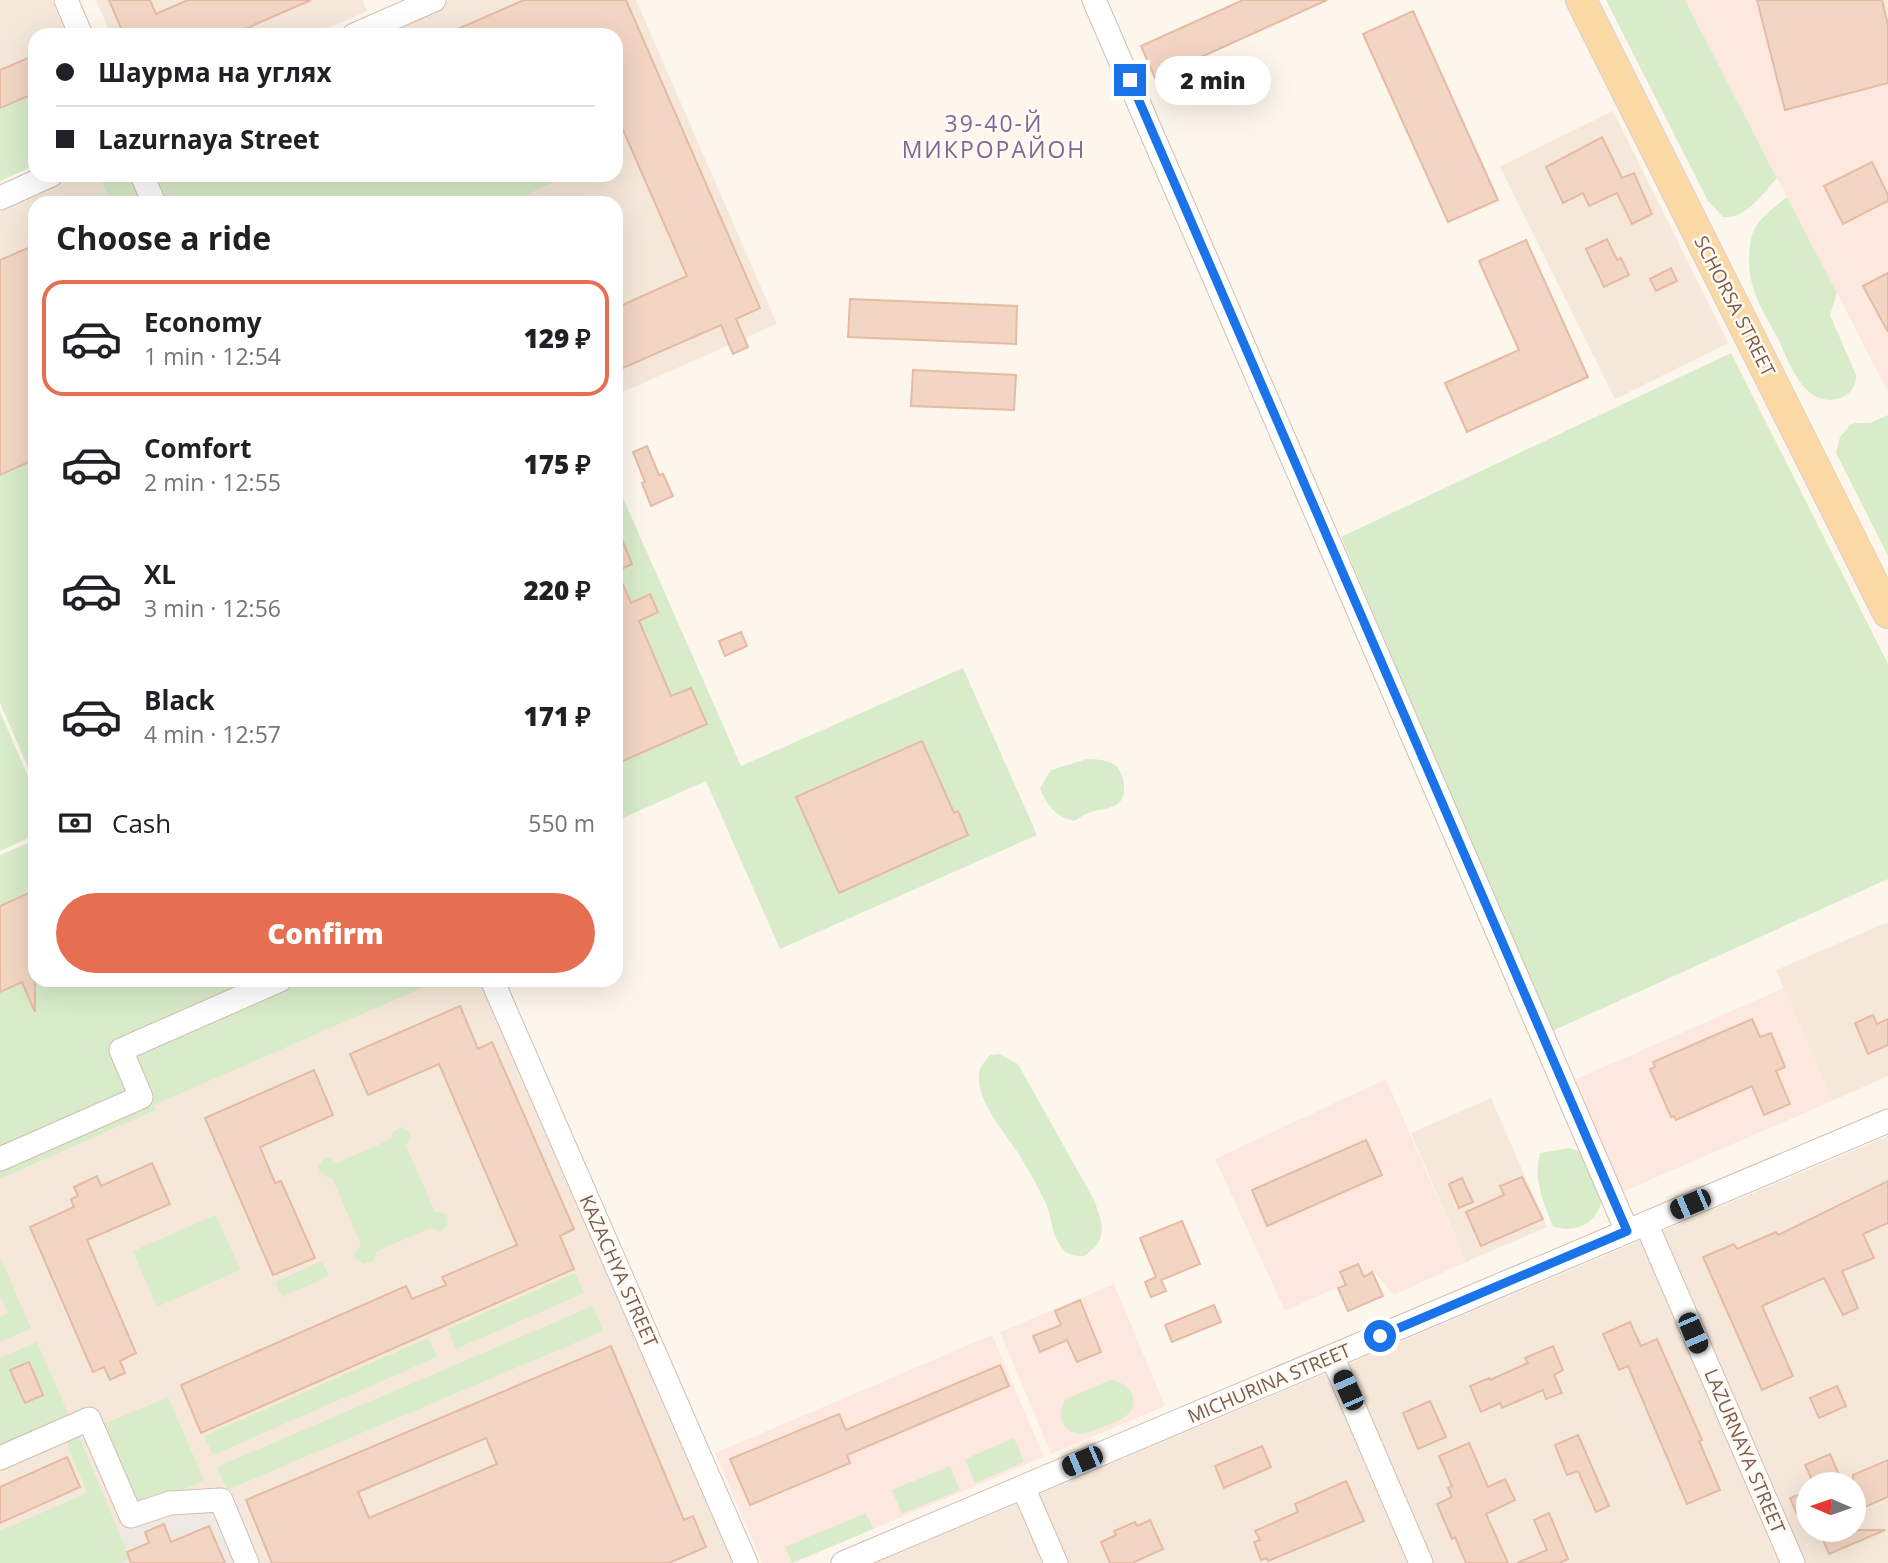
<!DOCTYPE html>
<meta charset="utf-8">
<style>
:root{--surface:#fff;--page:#f6f6f6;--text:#202124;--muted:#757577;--line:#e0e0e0;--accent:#e76f51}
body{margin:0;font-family:"Open Sans",sans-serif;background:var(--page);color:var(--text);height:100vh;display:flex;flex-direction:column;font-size:26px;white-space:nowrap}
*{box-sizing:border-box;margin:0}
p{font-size:23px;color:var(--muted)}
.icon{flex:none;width:38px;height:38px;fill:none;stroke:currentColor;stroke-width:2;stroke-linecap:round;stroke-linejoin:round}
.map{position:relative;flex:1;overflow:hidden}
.sheet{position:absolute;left:28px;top:196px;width:595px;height:791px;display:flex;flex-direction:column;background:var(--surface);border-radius:21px;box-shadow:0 7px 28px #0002}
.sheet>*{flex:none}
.banner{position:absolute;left:28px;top:28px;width:595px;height:154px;border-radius:21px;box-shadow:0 7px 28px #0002;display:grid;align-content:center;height:154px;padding:0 28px;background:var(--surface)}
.needle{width:46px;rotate:272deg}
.controls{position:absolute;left:1796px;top:1472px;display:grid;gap:14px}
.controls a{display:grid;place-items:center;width:70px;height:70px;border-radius:50%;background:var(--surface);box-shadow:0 7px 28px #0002;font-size:35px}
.end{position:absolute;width:32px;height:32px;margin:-16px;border:9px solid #1a73e8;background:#fff;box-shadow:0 0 0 4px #fff}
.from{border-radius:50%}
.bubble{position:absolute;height:49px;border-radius:24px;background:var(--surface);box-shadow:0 7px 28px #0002;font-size:23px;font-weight:800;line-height:49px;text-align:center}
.car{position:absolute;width:21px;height:42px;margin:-21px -10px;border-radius:9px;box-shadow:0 0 5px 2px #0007;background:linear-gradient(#222 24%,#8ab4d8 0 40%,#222 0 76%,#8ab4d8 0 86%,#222 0)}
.banner b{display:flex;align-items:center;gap:24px;height:66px;font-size:26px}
.banner b+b{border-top:2px solid var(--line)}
.banner i{width:18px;height:18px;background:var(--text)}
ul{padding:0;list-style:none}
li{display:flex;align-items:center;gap:21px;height:116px;margin:0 14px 10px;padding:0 14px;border:4px solid transparent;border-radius:21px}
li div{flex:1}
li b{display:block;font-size:26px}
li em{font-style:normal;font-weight:800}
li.on{border-color:var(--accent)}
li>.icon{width:63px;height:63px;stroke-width:1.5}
h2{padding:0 28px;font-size:32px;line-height:84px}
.pay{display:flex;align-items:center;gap:18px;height:77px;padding:0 28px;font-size:26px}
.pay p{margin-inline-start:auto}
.cta{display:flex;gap:14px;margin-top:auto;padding:14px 28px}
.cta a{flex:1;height:80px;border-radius:42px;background:var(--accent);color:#fff;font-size:28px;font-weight:800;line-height:80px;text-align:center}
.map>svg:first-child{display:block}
</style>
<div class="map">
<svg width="1888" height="1563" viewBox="0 0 1888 1563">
<rect width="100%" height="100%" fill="#fdf6ec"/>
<path fill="#f5e8da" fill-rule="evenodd" d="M0,0h52l15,35h-32v130l-35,16z
M96,0h266l5,11 -55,24h-201z
M449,0h187l141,324 -161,71v-192h-108l54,-24 -1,-4h55v-140h-242l-1,-2z
M1613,111l115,232 -113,56 -115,-232z
M80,175h19l12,28h-76v257l-35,15v-264z
M1888,922v154l-56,25 -56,-131z
M311,980h169l253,583h-733v-384l156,-69 -2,-5z
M1491,1098l56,129 -81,35 -55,-129z
M1888,1136v427h-1012zM1808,1484h45v46h-45z"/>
<path fill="#fde8e0" d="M1685,0h203v392l-51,-99z
M1784,988l48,113 -212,92 -48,-112z
M1386,1079l80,183 -72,33 -21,-24 -88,40 -70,-152z
M1114,1284l51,122 -114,48 -51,-122z
M992,1335l52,122 -251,106h-31l-47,-110z"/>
<path fill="#efe9e4" d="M212,1493l29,70h-195z"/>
<path fill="#d8ecc9" d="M1606,0h79l92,178c-14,15 -30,41 -54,39l-15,-16z
M35,93v72l-35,16v-73z
M99,175h34l12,28h-34z
M156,175h405l1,4 -54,24h-340z
M1787,197l50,96 -7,22 26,60c1,23 -26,31 -43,20 -17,-12 -25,-35 -34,-54 -18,-35 -34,-54 -29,-95 1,-9 3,-17 9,-24 8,-10 19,-18 28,-25z
M1731,353l157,311v215l-338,153 -209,-495z
M1888,415v141l-52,-103 4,-16 10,-12 5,-2h15z
M35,459v324l-35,-80v-228z
M616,482l125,284 222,-98 74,167 -257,114 -74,-168 -90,40z
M0,712l35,80v43l-35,16z
M1087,759c9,0 20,1 28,6 10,8 14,33 1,40 -8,5 -19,4 -28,8 -5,2 -10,6 -14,8 -18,-4 -28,-16 -34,-33l11,-18z
M35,840v140h405l-286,125 2,5 -156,69v-324z
M999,1054l19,10 76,136c9,24 15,40 -10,56 -10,0 -17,-1 -23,-9 -9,-13 -9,-26 -14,-41 -6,-14 -22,-43 -31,-56 -13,-19 -40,-51 -37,-76 1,-8 6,-13 11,-19z
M401,1127l8,4 2,6 -5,9 29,66h6l6,4 1,9 -8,7 -10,-4 -54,24 -3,9 -9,3 -8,-5 -1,-6 6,-8 -29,-67 -11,-3 -3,-9 6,-7 6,-1 7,5 54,-24 2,-7z
M1570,1148l10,4c7,12 19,27 21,40 4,27 -24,44 -48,34 -10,-23 -20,-47 -13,-73z
M216,1215l24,55 -83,37 -24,-56z
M0,1257l31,71 -31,14v-25l8,-4 -8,-17z
M322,1261l7,15 -47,21 -7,-15z
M575,1273l9,20 -128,56 -8,-20z
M593,1306l10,25 -376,159 -10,-23z
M428,1338l9,19 -224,98 -9,-19z
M37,1342l33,76 -70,31v-91z
M1110,1380c17,1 32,19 18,34 -5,6 -13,8 -20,11 -18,8 -37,17 -47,-6l1,-14 4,-6z
M168,1397l36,83 -70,31 -37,-84z
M78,1434l52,125 -9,4h-121v-32l87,-38 -22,-53z
M1014,1438l10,24 -49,21 -10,-24z
M950,1466l10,24 -58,24 -10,-24z
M866,1513l7,16 -81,34 -7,-16z"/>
<path fill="#f3d5c3" stroke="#e6bba3" stroke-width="2" fill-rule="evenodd" d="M109,0h41l6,14 32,-14h123l-80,35h-107z
M524,0h102l134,308 -24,11 12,28 -15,7 -12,-29 -105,46v-63l71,-32 -71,-162v-79h-172z
M1243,0h84l-172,78 -14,-32z
M1757,0h125l6,25v58l-103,27z
M1413,11l85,189 -50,22 -85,-188z
M35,55v38l-35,15v-38z
M1602,137l20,41 12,-5 18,41 -20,10 -15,-31 -28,13 -6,-13 -20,10 -17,-36z
M1872,162l16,33v6l-45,23 -19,-38z
M1607,239l10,21 4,-2 8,17 -25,12 -18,-38z
M1526,240l62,137 -121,55 -22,-49 74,-33 -40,-89z
M35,245v214l-35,16v-215z
M1671,268l6,13 -21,10 -6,-12z
M1888,273v59l-25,-46z
M850,299l167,7 -1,38 -168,-7z
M913,370l103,5 -2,35 -103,-4z
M647,446l12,29 4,-1 10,22 -22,10 -9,-23 3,-1 -12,-30z
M616,525l16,39 -15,7 14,32 19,-9 8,18 -19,9 32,75 20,-8 16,36 -91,40z
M741,632l6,14 -22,10 -6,-15z
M922,741l32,72 4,-2 10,24 -129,58 -43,-96z
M31,892l4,9v111l-13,-30 -22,10v-86z
M460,1006l18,43 14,-7 82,187 -14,7 14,33 -373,164 -20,-48 225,-99 6,13 34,-14 -4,-8 75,-32 -78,-181 -71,31 -18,-41z
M1873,1015l4,9 11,-5v26l-20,9 -13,-31z
M1752,1019l8,18 11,-4 14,34 -9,4 14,33 -26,11 -12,-29 -76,34 -2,-4 -3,1 -21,-48 5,-2 -2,-5z
M314,1070l19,45 -73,32 15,36 6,-2 34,77 -42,17 -68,-157z
M1366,1140l16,35 -115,51 -15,-36z
M152,1163l18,41 -83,36 49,113 -16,8 5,12 -15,7 -6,-13 -11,5 -63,-145 44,-20 -3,-8 7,-3 -4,-9 23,-11 4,10z
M1522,1177l21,42 -62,27 -15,-34 38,-17 -4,-9z
M1462,1178l11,24 -14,6 -10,-24z
M1888,1181v42l-25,11 11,24 -32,13 16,37 -15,7 -19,-37 -62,28 31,70 -31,14 -59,-133 31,-13 3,5 39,-17 2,3z
M1182,1221l18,43 -39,16 5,11 -15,6 -6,-15 11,-5 -16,-39z
M1358,1264l6,13 8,-5 11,24 -35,15 -10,-23 8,-3 -6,-13z
M1080,1300l21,52 -24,10 -10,-22 -27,12 -7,-16 28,-11 -6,-14z
M1214,1305l7,17 -49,20 -7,-17z
M1630,1322l11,24 16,-7 45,101 -3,1 21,49 -33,14 -59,-138 -9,4 -16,-36z
M611,1346l73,174 9,-4 13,31 -37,16h-397l-26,-63zM486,1438l11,26 -128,54 -11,-26z
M1553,1346l10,24 -9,5 8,18 -16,6 -3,-9 -41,18 -2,-5 -19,9 -11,-26 19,-8 1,2 38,-17 -3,-5z
M29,1362l14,33 -18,8 -15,-33z
M1000,1365l9,21 -162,69 3,8 -100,42 -20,-46 109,-45 7,16z
M1837,1386l9,20 -27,12 -9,-20z
M1430,1401l16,36 -28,12 -15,-36z
M1578,1435l31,71 -13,6 -18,-41 -11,4 -12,-30z
M1469,1443l19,44 17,-8 10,21 -29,14 22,49h-42l-11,-26 -3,2 -15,-35 15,-7 -4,-9 4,-2 -13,-30z
M1262,1446l9,21 -47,21 -9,-22z
M1830,1454l13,30h-29l-9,-19z
M67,1457l13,30 -80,36v-36z
M1888,1460v37l-35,15v-37z
M1346,1481l18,40 -96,40 -1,-3 -6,2 -7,-18 6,-2 -5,-9 43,-19 -3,-8z
M1808,1491v18l-11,5 -7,-16z
M1549,1513l19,46 -9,4h-42l30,-13 -13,-30z
M1150,1520l13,29 -31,14h-22l-9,-21 15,-7 -2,-4 21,-9 2,4z
M164,1524l7,18 38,-16 16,37h-94l-4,-11 22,-9 -4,-11z
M1819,1530h66l-56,24z"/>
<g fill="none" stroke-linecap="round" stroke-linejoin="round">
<g stroke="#d1beb0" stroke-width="25">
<path id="minor" d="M66,0l15,35
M1094,0l533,1231
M354,35l80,-35
M142,175l12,28
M0,198l51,-23
M492,980l254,583
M0,1159l141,-62 -20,-47 159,-70
M1646,1223l147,340
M1332,1356l89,207
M0,1458l89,-39 42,97 39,-13 51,-3 26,63
M1023,1487l33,76
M843,1563l1045,-442"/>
</g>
<g stroke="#dad1cd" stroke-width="32">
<path id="major" d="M1581,0l307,613"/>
</g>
<use href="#minor" stroke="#fff" stroke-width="23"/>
<use href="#major" stroke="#fbd9a5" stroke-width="30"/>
</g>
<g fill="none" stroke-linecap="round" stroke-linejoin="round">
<path stroke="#1a73e8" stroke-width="9" d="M1130,80l497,1151 -247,105"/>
</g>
<g text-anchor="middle" stroke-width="5" stroke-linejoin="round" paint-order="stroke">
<g font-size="19" fill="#7a5c4d" stroke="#fffaf3">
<text transform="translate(1735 306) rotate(63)" y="7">SCHORSA STREET</text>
<text transform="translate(619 1271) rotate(66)" y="7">KAZACHYA STREET</text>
<text transform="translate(1269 1383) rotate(-23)" y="7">MICHURINA STREET</text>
<text transform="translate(1745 1451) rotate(67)" y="7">LAZURNAYA STREET</text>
</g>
<g font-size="23" letter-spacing="2" fill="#846695" stroke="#fffaf3">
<text x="994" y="132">39-40-Й<tspan x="994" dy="26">МИКРОРАЙОН</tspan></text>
</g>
</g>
</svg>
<div class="controls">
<a><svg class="needle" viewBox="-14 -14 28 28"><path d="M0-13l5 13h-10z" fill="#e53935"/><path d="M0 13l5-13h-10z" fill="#757577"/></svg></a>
</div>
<i class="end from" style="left:1380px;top:1336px"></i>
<i class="end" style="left:1130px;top:80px"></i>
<div class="bubble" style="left:1155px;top:56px;width:116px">2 min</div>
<i class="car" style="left:1690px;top:1204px;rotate:247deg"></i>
<i class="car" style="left:1693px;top:1333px;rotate:157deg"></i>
<i class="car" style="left:1348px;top:1390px;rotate:336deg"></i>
<i class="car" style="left:1082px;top:1461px;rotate:247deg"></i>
<div class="banner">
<b><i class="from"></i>Шаурма на углях</b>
<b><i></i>Lazurnaya Street</b>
</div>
<section class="sheet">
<h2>Choose a ride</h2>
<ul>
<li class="on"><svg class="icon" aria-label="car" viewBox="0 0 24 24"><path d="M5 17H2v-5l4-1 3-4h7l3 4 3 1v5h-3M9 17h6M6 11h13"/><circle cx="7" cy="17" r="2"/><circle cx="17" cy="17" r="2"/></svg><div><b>Economy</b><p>1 min · 12:54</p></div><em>129 ₽</em></li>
<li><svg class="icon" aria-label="car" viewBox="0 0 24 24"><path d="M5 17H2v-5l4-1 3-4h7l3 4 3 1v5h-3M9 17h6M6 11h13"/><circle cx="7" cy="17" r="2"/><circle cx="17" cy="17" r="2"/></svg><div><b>Comfort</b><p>2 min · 12:55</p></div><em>175 ₽</em></li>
<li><svg class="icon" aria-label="car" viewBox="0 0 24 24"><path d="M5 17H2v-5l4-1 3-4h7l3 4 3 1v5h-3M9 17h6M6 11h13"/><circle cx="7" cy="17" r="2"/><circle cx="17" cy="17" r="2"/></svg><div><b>XL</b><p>3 min · 12:56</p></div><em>220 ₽</em></li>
<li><svg class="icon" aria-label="car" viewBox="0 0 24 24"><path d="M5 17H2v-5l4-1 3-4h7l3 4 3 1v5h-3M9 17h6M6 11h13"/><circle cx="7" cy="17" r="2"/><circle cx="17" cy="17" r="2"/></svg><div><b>Black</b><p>4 min · 12:57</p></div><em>171 ₽</em></li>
</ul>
<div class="pay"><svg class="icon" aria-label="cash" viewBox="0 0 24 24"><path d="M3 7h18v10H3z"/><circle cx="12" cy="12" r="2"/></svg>Cash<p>550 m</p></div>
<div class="cta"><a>Confirm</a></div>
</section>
</div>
